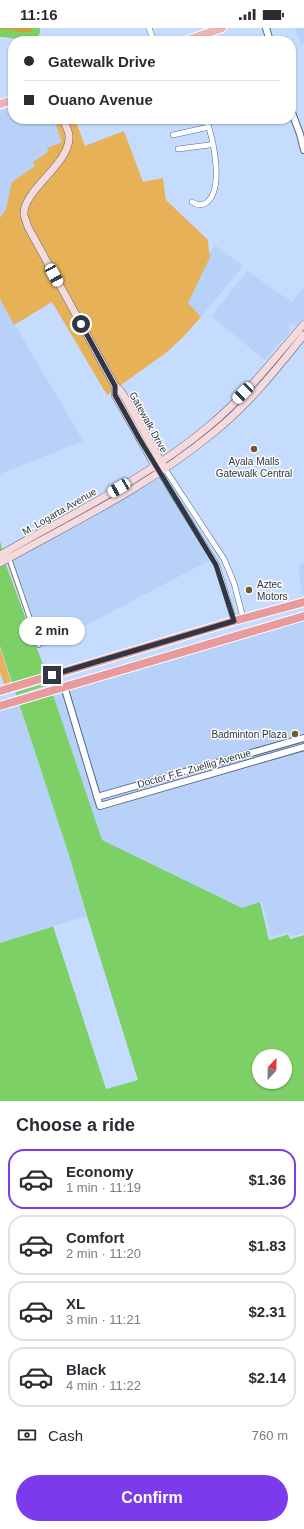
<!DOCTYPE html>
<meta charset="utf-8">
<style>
:root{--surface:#fff;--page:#f2f2f3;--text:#2b2b33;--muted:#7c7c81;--line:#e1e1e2;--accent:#7c3aed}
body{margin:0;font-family:Arial,sans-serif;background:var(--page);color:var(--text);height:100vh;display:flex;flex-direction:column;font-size:15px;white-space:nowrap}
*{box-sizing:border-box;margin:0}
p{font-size:13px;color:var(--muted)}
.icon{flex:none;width:22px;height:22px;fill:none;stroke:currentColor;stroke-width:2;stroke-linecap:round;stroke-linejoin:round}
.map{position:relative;height:1073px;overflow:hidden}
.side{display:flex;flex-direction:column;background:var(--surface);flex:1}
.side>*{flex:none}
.banner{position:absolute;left:8px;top:8px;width:288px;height:88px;border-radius:16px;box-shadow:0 1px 3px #0004;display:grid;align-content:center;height:88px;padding:0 16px;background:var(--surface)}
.needle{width:26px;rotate:22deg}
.tools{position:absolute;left:252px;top:1021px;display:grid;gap:8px}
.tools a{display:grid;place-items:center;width:40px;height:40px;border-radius:50%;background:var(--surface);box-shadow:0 1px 3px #0004;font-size:20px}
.end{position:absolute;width:18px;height:18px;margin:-9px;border:5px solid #2f3745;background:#fff;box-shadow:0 0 0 2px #fff}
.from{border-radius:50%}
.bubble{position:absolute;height:28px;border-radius:14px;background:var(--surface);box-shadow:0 1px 3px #0004;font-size:13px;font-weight:700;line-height:28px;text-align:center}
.car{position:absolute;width:12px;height:24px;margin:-12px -6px;border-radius:5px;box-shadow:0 0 3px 1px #0007;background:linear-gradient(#fff 24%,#345 0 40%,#fff 0 76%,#345 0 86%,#fff 0)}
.banner b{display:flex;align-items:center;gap:14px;height:38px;font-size:15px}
.banner b+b{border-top:1px solid var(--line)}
.banner i{width:10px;height:10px;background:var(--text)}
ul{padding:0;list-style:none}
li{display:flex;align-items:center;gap:12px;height:60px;margin:0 8px 6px;padding:0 8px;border:2px solid var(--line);border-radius:16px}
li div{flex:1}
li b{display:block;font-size:15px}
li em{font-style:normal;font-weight:700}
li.on{border-color:var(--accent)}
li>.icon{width:36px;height:36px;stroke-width:1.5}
h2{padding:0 16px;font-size:18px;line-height:48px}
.pay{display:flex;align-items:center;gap:10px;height:44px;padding:0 16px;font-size:15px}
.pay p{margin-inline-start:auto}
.primary-button{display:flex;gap:8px;margin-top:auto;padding:8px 16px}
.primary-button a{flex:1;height:46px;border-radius:24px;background:var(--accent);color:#fff;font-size:16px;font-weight:700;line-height:46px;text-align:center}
.status{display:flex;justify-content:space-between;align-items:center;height:28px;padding:0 20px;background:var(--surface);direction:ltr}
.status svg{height:11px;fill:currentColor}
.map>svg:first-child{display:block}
</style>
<div class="status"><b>11:16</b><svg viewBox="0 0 49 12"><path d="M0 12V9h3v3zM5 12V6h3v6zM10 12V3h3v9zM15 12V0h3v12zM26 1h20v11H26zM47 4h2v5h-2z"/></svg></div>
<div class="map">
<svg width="304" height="1073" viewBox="0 0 304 1073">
<rect width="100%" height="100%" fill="#c6dcff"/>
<path fill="#b7d1f9" d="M295,0h9v16l-3,1z
M13,79v12h41l9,23 -16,6 1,4 -15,10 2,4 -23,16 -6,27 -6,9v-107z
M215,217l28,21 -42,51 -14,-14 24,-48 -2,-2z
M247,243l45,31 12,-15v30l-9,9 -4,-3 -3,4 3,3 -26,30 -54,-44z
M0,271l83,142 -83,33z
M158,451l20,27 32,54 -167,88 -30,-88z
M304,535v31h-3l-2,-29z
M304,593v314l-14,4 -2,-5 -19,6 -27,-32 -140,-68 -49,-144 43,-15z
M19,677l49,147 18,64 -86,27v-233z"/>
<path fill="#e6b157" d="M54,91h21l10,27 39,-15 19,51 20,-4 3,22 42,40 1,13 2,2 -23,48 13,14 -18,20 -16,15 -60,43 -55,-93 -38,23 -14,-26v-81l6,-9 6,-27 23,-16 -2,-4 15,-10 -1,-4 15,-6z
M13,532l28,85 -4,1 -30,-83z
M0,620l11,34 -7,2 -4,-12z"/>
<path fill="#d39d38" d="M0,0h35c-6,10 -25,4 -35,2z"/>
<path fill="#7dd065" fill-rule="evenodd" d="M0,513l6,24 36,97 60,178 140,68 18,-6 10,38 19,-6 2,5 13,-4v166h-304v-158l87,-27 -19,-64 -68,-206zM259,1028h26v26h-26z"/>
<path fill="#c6dcff" d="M47,644l3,10 -37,11 -3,-10z
M51,656l3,10 -37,12 -3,-10z
M260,874h2l9,35 18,-5 3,4 12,-3v2l-14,4 -2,-5 -19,6z
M87,888l51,164 -32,9 -53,-163z"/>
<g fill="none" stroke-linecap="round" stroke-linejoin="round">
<path stroke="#7dd065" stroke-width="8" d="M0,5c11,-1 28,8 36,-1v-4"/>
<g stroke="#566a88" stroke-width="5.5">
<path id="pedestrian" d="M9,530l30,87"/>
</g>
<g stroke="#566a88" stroke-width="6">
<path id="minor" d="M149,0l5,13
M173,107l36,-8
M178,121l31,-4 4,-2
M192,174c5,3 9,4 14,1 19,-14 7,-65 0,-84
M165,441l59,90 10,24 9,35
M159,444l58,93 17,56"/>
</g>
<g stroke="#566a88" stroke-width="8">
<path id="tertiary" d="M266,0l4,13
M291,82l9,24 4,16
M64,658l36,120 204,-59
M97,769l207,-59"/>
</g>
<g stroke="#566a88" stroke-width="8">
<path id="secondary" d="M63,91c2,5 6,12 6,17 2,28 -47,54 -45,79 1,4 3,8 4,12l87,159 6,5 6,10 38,68
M115,358v9l42,74
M0,527c71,-41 146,-76 209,-129 36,-30 65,-67 95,-102
M0,535c72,-40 149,-77 213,-130 35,-28 63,-63 91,-98"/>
</g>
<g stroke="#fff" stroke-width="10">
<path id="primary" d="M185,13l37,-13
M0,76l13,-4"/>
</g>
<g stroke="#fff" stroke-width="10">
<path id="trunk" d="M0,663l234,-70 70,-19
M0,678l304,-90"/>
</g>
<use href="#pedestrian" stroke="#fff" stroke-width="4"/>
<use href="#minor" stroke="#fff" stroke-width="5"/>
<use href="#tertiary" stroke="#fff" stroke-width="6"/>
<use href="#secondary" stroke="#f6d9da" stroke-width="7"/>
<use href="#primary" stroke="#eeb3b5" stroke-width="8"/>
<use href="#trunk" stroke="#e89a9c" stroke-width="8"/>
</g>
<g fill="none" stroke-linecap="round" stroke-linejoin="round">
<path stroke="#2f3745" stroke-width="5" d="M52,647l182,-54 -18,-56 -77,-127 -24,-43v-9l-34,-62"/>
</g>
<g fill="#72582a" stroke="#fbfbfb" stroke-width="1.5">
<circle cx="254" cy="421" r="4"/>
<circle cx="249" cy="562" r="4"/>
<circle cx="295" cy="706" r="4"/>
</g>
<g text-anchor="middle" stroke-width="3" stroke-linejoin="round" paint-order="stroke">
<g font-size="10" fill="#2f3745" stroke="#fbfbfb">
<text transform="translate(149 394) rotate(61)" y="4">Gatewalk Drive</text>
<text transform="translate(59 483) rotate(-30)" y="4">M. Logarta Avenue</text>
<text transform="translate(194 740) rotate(-16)" y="4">Doctor F.E. Zuellig Avenue</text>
</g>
<g font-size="10" fill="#2f3745" stroke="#fbfbfb">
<text x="254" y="437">Ayala Malls<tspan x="254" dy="12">Gatewalk Central</tspan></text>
<text x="257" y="560" text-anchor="start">Aztec<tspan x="257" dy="12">Motors</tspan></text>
<text x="287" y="710" text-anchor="end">Badminton Plaza</text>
</g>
</g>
</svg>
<div class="tools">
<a><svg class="needle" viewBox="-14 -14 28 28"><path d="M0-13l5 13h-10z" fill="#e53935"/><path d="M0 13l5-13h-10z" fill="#7c7c81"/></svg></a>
</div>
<i class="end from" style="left:81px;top:296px"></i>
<i class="end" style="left:52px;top:647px"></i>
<div class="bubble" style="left:19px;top:589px;width:66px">2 min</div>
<i class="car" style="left:54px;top:247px;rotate:151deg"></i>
<i class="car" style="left:243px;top:365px;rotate:225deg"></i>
<i class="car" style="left:119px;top:460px;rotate:240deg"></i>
<div class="banner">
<b><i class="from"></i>Gatewalk Drive</b>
<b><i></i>Ouano Avenue</b>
</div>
</div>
<section class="side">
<h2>Choose a ride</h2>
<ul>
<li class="on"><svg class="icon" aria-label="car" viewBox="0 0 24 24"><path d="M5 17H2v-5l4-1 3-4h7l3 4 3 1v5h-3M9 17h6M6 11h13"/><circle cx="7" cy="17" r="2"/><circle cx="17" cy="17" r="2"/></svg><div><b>Economy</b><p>1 min · 11:19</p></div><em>$1.36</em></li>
<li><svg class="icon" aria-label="car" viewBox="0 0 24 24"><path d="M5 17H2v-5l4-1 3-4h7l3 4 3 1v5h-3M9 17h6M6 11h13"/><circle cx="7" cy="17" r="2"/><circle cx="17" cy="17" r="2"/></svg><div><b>Comfort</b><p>2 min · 11:20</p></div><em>$1.83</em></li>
<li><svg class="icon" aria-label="car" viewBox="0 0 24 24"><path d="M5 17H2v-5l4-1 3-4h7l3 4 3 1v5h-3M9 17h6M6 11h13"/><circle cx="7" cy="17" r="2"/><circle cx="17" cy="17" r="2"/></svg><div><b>XL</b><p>3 min · 11:21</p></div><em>$2.31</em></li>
<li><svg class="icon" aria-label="car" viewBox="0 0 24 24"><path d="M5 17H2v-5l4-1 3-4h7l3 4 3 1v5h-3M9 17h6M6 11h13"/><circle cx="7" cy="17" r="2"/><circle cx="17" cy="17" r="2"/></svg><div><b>Black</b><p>4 min · 11:22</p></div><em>$2.14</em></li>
</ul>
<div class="pay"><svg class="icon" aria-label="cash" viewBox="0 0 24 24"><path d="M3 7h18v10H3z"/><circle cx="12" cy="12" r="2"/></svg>Cash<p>760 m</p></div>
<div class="primary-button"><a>Confirm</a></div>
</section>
